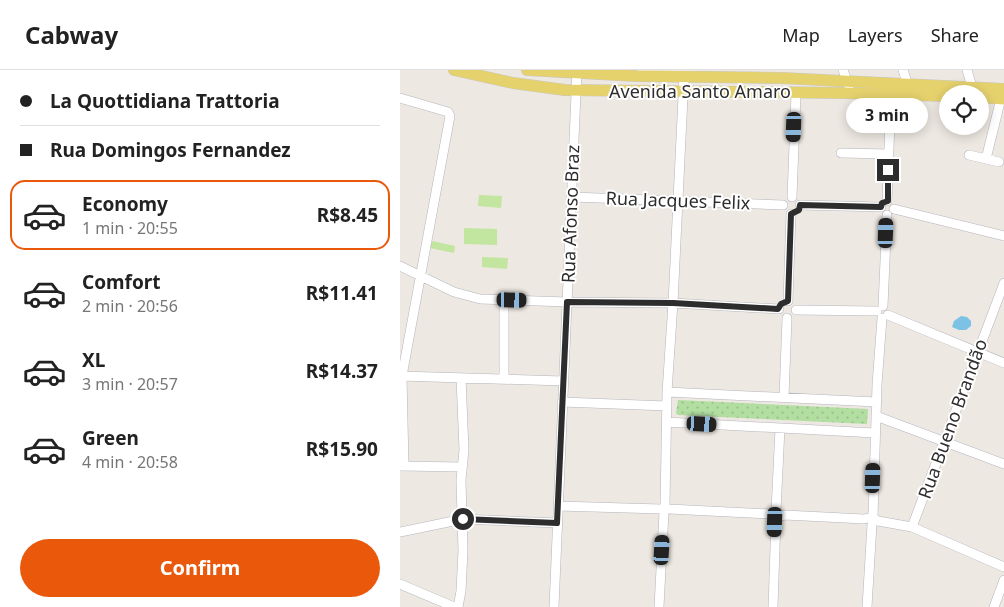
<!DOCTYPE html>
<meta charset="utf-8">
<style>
:root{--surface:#fff;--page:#f6f6f6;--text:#222;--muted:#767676;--line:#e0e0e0;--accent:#ea580c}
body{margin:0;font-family:"Noto Sans",sans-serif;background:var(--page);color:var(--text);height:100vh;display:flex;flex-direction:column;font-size:19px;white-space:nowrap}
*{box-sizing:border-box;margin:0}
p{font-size:16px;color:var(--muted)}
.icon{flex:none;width:28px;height:28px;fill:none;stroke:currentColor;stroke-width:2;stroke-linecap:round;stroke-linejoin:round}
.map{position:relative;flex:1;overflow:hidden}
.details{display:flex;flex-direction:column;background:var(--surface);width:400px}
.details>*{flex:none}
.hud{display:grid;align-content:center;height:110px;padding:0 20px;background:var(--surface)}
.fabs{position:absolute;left:539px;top:15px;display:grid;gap:10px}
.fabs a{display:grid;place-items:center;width:50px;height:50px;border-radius:50%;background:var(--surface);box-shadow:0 2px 12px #0003;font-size:25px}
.end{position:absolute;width:22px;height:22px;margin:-11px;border:6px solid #2d2d2d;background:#fff;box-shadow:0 0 0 2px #fff}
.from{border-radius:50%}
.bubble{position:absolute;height:35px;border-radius:18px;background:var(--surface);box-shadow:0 2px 12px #0003;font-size:16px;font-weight:700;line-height:35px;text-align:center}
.car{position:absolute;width:15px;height:30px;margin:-15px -8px;border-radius:6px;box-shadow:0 0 4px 1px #0007;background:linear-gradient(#222 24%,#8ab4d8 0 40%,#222 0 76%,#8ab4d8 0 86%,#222 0)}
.hud b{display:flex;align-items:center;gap:18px;height:48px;font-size:19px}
.hud b+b{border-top:1px solid var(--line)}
.hud i{width:12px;height:12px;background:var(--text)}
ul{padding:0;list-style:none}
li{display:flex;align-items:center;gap:15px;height:70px;margin:0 10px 8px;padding:0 10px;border:2px solid transparent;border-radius:15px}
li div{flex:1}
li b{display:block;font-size:19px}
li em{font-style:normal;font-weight:700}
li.current{border-color:var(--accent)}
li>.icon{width:45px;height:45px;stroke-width:1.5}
.primary-button{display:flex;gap:10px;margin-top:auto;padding:10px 20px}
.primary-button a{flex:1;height:58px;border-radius:30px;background:var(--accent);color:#fff;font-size:20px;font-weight:700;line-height:58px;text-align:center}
header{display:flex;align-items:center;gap:30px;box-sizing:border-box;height:70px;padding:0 25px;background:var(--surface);border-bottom:1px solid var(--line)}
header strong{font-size:24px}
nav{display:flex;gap:28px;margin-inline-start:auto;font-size:18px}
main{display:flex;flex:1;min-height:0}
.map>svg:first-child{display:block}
</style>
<header>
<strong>Cabway</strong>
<nav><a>Map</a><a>Layers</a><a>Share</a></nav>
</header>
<main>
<section class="details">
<div class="hud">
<b><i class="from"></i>La Quottidiana Trattoria</b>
<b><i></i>Rua Domingos Fernandez</b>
</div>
<ul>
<li class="current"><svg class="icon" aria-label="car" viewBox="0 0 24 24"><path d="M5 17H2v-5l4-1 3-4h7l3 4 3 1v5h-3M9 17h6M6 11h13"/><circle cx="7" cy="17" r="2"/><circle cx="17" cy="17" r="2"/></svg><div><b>Economy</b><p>1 min · 20:55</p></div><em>R$8.45</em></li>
<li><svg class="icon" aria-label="car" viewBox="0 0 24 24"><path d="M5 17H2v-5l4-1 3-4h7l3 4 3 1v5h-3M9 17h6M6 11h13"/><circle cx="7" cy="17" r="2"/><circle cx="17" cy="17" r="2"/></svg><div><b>Comfort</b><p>2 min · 20:56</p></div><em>R$11.41</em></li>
<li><svg class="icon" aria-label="car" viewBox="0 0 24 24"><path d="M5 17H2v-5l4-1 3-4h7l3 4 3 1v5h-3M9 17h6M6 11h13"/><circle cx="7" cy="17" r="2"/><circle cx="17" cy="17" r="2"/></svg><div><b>XL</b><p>3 min · 20:57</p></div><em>R$14.37</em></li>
<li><svg class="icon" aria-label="car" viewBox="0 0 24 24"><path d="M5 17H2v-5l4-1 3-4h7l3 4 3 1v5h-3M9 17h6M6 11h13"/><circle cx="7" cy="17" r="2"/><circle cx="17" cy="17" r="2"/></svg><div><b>Green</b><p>4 min · 20:58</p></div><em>R$15.90</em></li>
</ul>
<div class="primary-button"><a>Confirm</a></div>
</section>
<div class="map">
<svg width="604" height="537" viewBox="0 0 604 537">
<defs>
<pattern id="park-dots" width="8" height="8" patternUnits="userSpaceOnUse" patternTransform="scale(1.25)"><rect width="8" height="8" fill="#b2dea2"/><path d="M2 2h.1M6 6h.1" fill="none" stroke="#99bf8c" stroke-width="1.8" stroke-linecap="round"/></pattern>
</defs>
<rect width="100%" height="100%" fill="#ede8e1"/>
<path fill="url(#park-dots)" d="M278,330l190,9 -1,15 -189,-9 -2,-2z"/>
<path fill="#c2e59f" d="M79,125l23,1 -1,12 -23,-2z
M64,158l33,1v16l-33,-1z
M32,171l23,5 -1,7 -24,-5z
M82,187l26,1 -1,11 -25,-2z"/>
<path fill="#7dc2e5" d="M561,246l6,1 4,4v5l-5,4h-7l-7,-3 2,-6z"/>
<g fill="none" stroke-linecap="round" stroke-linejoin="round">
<g stroke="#b4b5bf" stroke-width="10">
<path id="minor" d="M443,0l6,16
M503,0l5,15
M567,0l5,17
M0,28l48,14 2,4 -48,260 2,90
M441,83l48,1
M569,85l30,7
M586,89l15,-61
M172,127l211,8
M392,127l4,-104
M487,131l4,-107
M400,135l81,2
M494,139l110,27
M0,196l54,26 26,7 87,3 106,1 106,6
M388,231l3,-87
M483,236l4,-91
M396,240l81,1
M488,245l116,48
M0,306l163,5
M104,309v-79
M267,322l209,10
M384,327l3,-79
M162,332l105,4
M476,346l128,48
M266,352l209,11
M0,396l62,1
M265,435l2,-113 6,-89 11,-227
M158,436l103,3
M269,439l102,5
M376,441l4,-83
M378,447l7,-2 79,4 4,-1
M473,447l4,-132 5,-67
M474,448l4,3 34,6 92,40
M512,457l92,-244
M0,462l63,-13 94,4
M0,514l54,23
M58,537l3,-16 2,-40 -2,-71 3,-30 -3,-72
M154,537l23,-537
M259,537l5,-95
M373,537l3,-88
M467,537l5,-83
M594,537l10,-27"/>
</g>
<g stroke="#c8c8c8" stroke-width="12">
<path id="major" d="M54,0l59,13 52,7 280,3 103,3
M127,0l110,6 144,2 223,11
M580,27l24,2"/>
</g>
<use href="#minor" stroke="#fff" stroke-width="9"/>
<use href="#major" stroke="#e6d26d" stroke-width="11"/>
</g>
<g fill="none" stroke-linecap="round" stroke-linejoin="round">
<path stroke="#2d2d2d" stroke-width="6" d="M63,449l94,4 10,-221 106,1 105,6 3,-5 7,-3 3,-87 8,-4 1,-5 81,2 1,-4 6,-2v-31"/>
</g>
<g text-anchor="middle" stroke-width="4" stroke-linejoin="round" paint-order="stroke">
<g font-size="18" fill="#2d2d2d" stroke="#fff">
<text x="300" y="28">Avenida Santo Amaro</text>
<text transform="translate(278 131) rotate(2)" y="6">Rua Jacques Felix</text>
<text transform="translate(171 144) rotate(-88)" y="6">Rua Afonso Braz</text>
<text transform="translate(553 349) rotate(-70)" y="6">Rua Bueno Brandão</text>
</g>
</g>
</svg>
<div class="fabs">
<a><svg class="icon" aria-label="locate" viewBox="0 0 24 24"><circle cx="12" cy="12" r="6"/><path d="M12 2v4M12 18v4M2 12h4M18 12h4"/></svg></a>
</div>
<i class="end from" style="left:63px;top:449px"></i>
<i class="end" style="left:488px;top:100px"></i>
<div class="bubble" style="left:446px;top:28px;width:82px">3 min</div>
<i class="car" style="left:394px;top:57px;rotate:182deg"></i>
<i class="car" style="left:486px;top:163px;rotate:2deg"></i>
<i class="car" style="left:112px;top:230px;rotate:91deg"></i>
<i class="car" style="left:302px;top:354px;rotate:93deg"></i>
<i class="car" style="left:473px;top:408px;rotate:2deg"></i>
<i class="car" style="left:375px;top:452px;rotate:182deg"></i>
<i class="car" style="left:262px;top:480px;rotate:3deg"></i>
</div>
</main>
